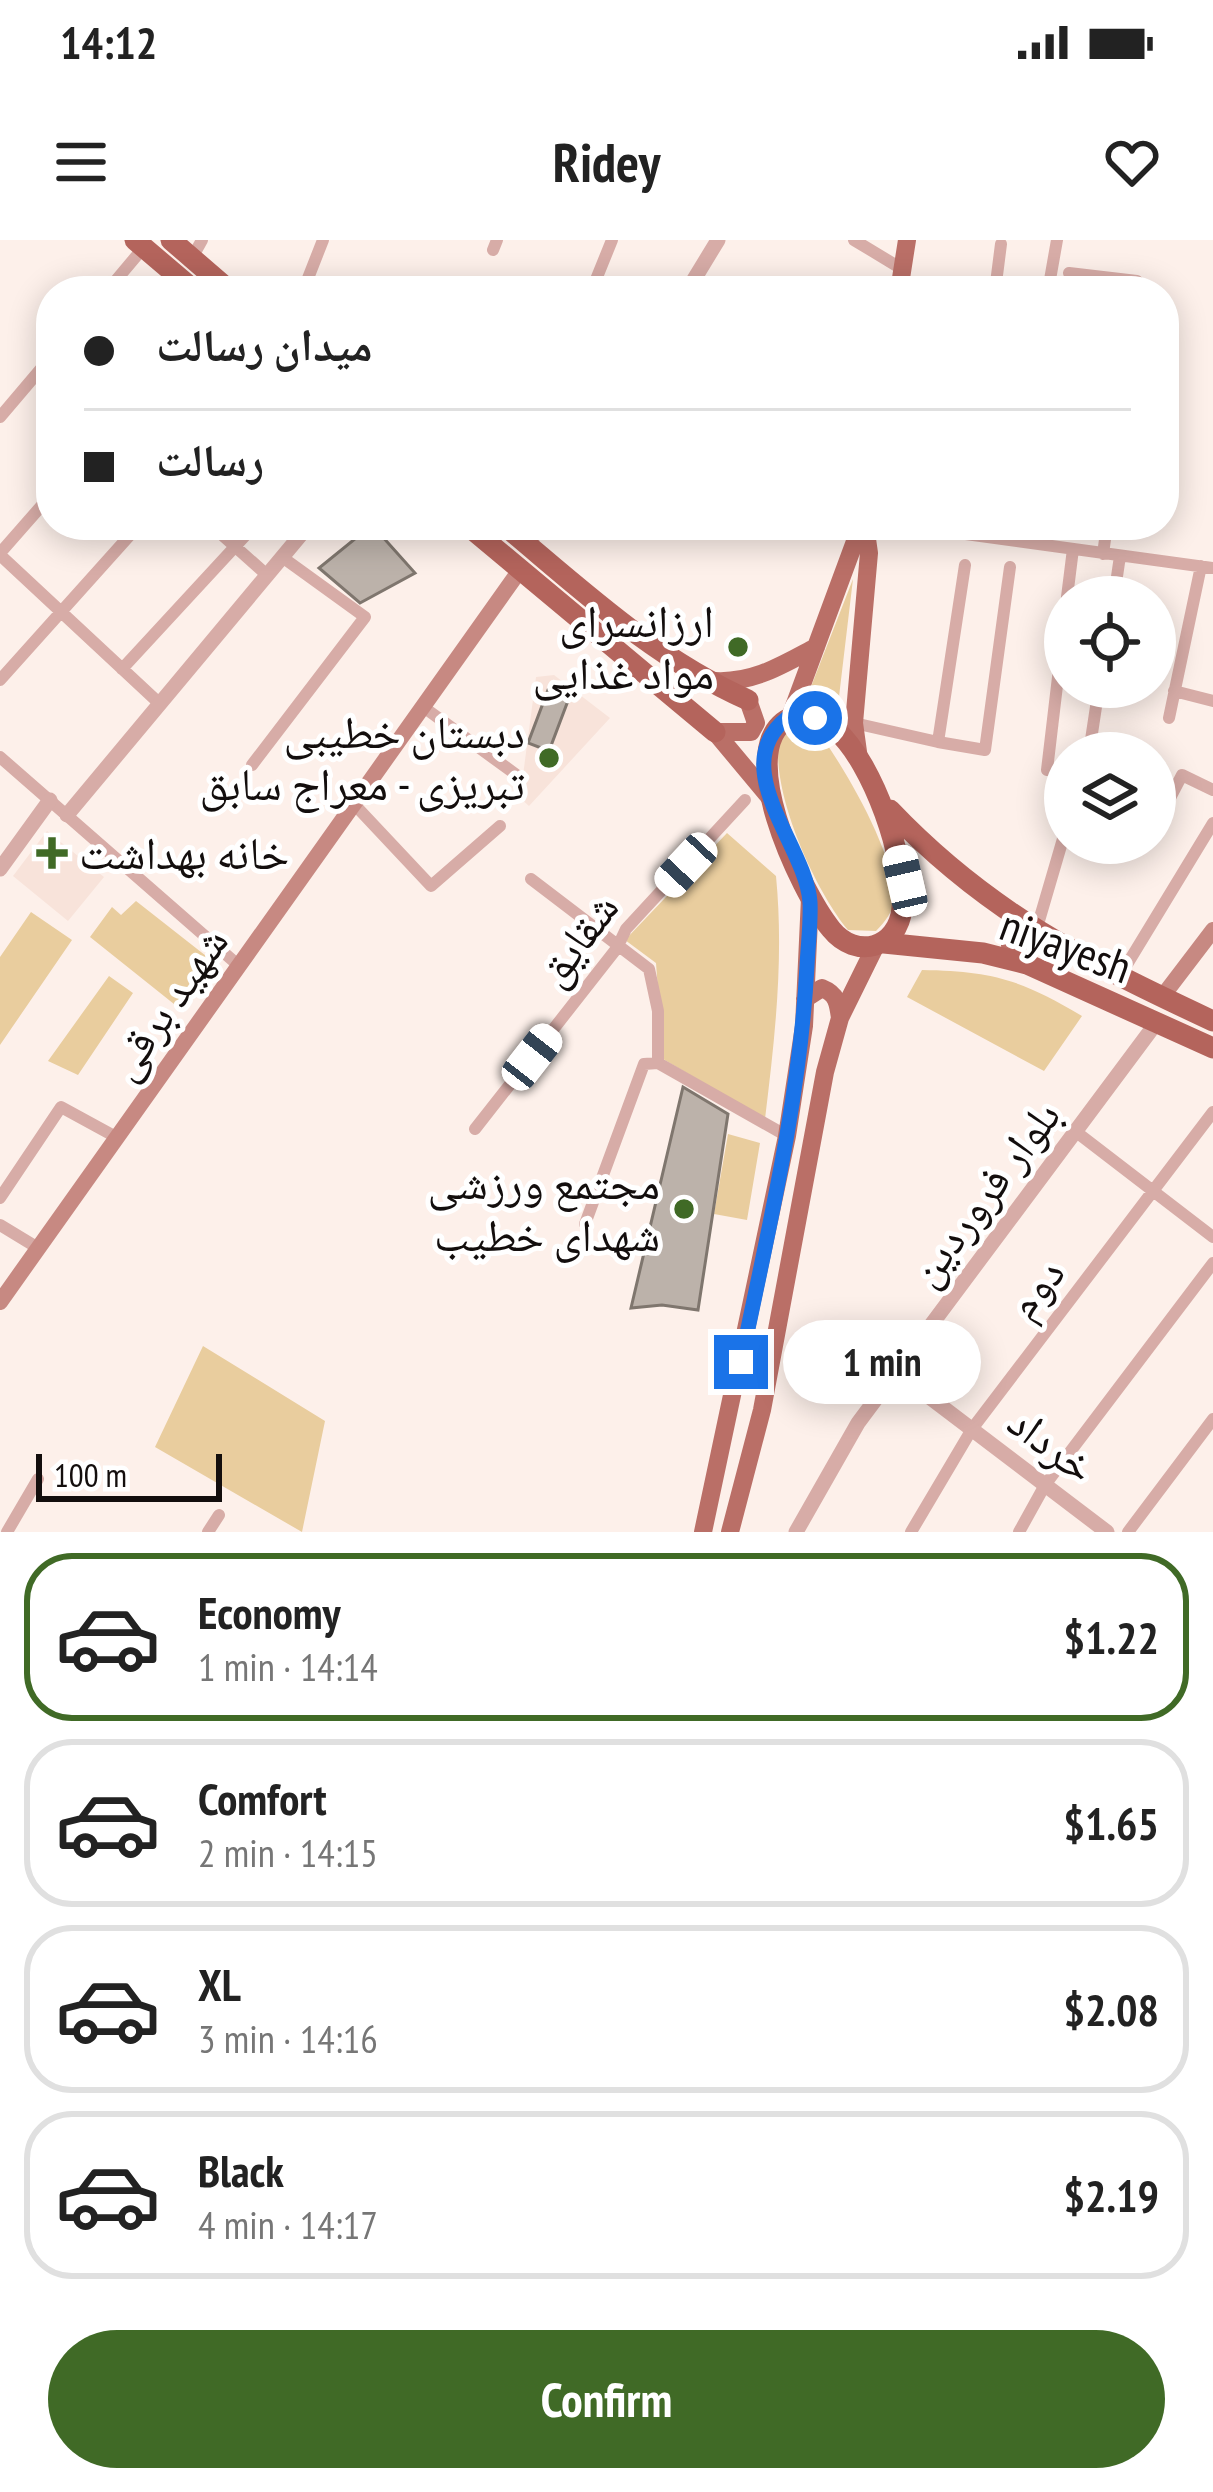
<!DOCTYPE html>
<meta charset="utf-8">
<style>
:root{--surface:#fff;--page:#f6f6f6;--text:#222;--muted:#767676;--line:#e0e0e0;--accent:#406a26}
body{margin:0;font-family:"PT Sans Narrow","Noto Naskh Arabic",sans-serif;background:var(--page);color:var(--text);height:100vh;display:flex;flex-direction:column;font-size:45px;white-space:nowrap}
*{box-sizing:border-box;margin:0}
p{font-size:39px;color:var(--muted)}
.icon{flex:none;width:66px;height:66px;fill:none;stroke:currentColor;stroke-width:2;stroke-linecap:round;stroke-linejoin:round}
.map{position:relative;height:1292px;overflow:hidden}
.details{display:flex;flex-direction:column;background:var(--surface);flex:1}
.details>*{flex:none}
.guide{position:absolute;left:36px;top:36px;width:1143px;height:264px;border-radius:48px;box-shadow:0 6px 30px #0003;display:grid;align-content:center;height:264px;padding:0 48px;background:var(--surface)}
.fabs{position:absolute;left:1044px;top:336px;display:grid;gap:24px}
.fabs a{display:grid;place-items:center;width:132px;height:132px;border-radius:50%;background:var(--surface);box-shadow:0 6px 30px #0003;font-size:60px}
.scale{position:absolute;left:36px;bottom:30px;width:186px;box-sizing:border-box;padding-left:12px;border:6px solid #130e0d;border-top:0;font-size:33px;line-height:42px;white-space:nowrap;color:#130e0d;-webkit-text-stroke:9px #fff;paint-order:stroke}
.end{position:absolute;width:54px;height:54px;margin:-27px;border:15px solid #1a73e8;background:#fff;box-shadow:0 0 0 6px #fff}
.from{border-radius:50%}
.bubble{position:absolute;height:84px;border-radius:42px;background:var(--surface);box-shadow:0 6px 30px #0003;font-size:39px;font-weight:700;line-height:84px;text-align:center}
.car{position:absolute;width:36px;height:72px;margin:-36px -18px;border-radius:15px;box-shadow:0 0 9px 3px #0007;background:linear-gradient(#fff 24%,#345 0 40%,#fff 0 76%,#345 0 86%,#fff 0)}
.guide b{display:flex;align-items:center;gap:42px;height:114px;font-size:45px}
.guide b+b{border-top:3px solid var(--line)}
.guide i{width:30px;height:30px;background:var(--text)}
ul{padding:21px 0 0;list-style:none}
li{display:flex;align-items:center;gap:36px;height:168px;margin:0 24px 18px;padding:0 24px;border:6px solid var(--line);border-radius:48px}
li div{flex:1}
li b{display:block;font-size:45px}
li em{font-style:normal;font-weight:700}
li.on{border-color:var(--accent)}
li>.icon{width:108px;height:108px;stroke-width:1.5}
.action{display:flex;gap:24px;margin-top:auto;padding:24px 48px}
.action a{flex:1;height:138px;border-radius:72px;background:var(--accent);color:#fff;font-size:48px;font-weight:700;line-height:138px;text-align:center}
.status{display:flex;justify-content:space-between;align-items:center;height:84px;padding:0 60px;background:var(--surface);direction:ltr}
.status svg{height:33px;fill:currentColor}
header{display:flex;justify-content:space-between;align-items:center;height:156px;padding:0 48px;background:var(--surface);font-size:54px;font-weight:700}
.map>svg:first-child{display:block}
</style>
<div class="status"><b>14:12</b><svg viewBox="0 0 49 12"><path d="M0 12V9h3v3zM5 12V6h3v6zM10 12V3h3v9zM15 12V0h3v12zM26 1h20v11H26zM47 4h2v5h-2z"/></svg></div>
<header><svg class="icon" aria-label="menu" viewBox="0 0 24 24"><path d="M4 6h16M4 12h16M4 18h16"/></svg>Ridey<svg class="icon" aria-label="heart" viewBox="0 0 24 24"><path d="M12 20l-8-8c-3-5 5-10 8-4 3-6 11-1 8 4z"/></svg></header>
<div class="map">
<svg width="1213" height="1292" viewBox="0 0 1213 1292">
<rect width="100%" height="100%" fill="#fdf0ea"/>
<path fill="#f8e3da" d="M554,435l56,43 -81,88 -9,-8 16,-121z
M47,591l57,46 -36,44 -55,-45z"/>
<path fill="#e9cd9e" d="M853,339l-15,126 -31,-8z
M792,487l29,9c25,34 75,120 73,163 -1,13 -9,23 -18,32l-28,-1c-34,-41 -80,-143 -68,-195z
M727,593l49,43c8,82 -1,161 -11,243l-102,-60 -7,-96 -31,-23z
M136,661l79,62 -31,49 -94,-75 22,-30 9,8z
M31,672l41,28 -72,105v-88z
M922,730c70,1 100,10 160,46l-38,55 -137,-74z
M109,736l24,17 -55,82 -30,-14z
M728,894l32,9 -13,77 -33,-6z
M203,1106l122,75 -23,111 -147,-85z"/>
<path fill="#bcb2aa" stroke="#7f766e" stroke-width="3" d="M372,285l43,48 -55,30 -41,-35z
M548,450l21,8 -20,53 -21,-8z
M683,847l45,27 -30,196 -36,-5 -31,3z"/>
<g fill="none" stroke-linecap="round" stroke-linejoin="round">
<path stroke="#d7aca7" stroke-width="12" d="M854,0l48,29
M493,10l4,-10
M192,18l10,-18
M1069,33l68,8 -2,10
M593,47l19,-47
M107,51l37,-44
M303,51l20,-51
M995,51l6,-47
M1048,51l9,-51
M0,177l51,-60
M211,285l56,50
M900,285l313,43
M0,313l51,-58
M1103,314l4,-29
M0,315l160,149
M1067,357l6,-48
M1114,357l6,-41
M122,429l133,-144
M0,440l139,-155
M1174,451l39,10
M422,466l96,70
M1169,478l32,-152
M854,483l84,19 27,-177
M938,502l47,8 25,-183
M1089,513l10,-66
M0,517l238,208
M252,525l113,-148 -83,-60
M1047,530l18,-152
M353,563l78,83 69,-60
M1155,587l27,-52 31,15
M531,639l118,90 9,42v52l129,73
M1036,691l29,-99
M1120,736l93,-153
M475,889l142,-181 9,-19 119,-129
M1075,891l138,106
M0,958l61,-91 55,30
M585,984l59,-160 14,-1
M0,985l38,23
M7,1292l31,-53
M208,1292l11,-17
M911,1292l61,-103 241,-317
M1019,1292l26,-47 168,-222
M1128,1292l85,-113"/>
<path stroke="#d7aca7" stroke-width="15" d="M687,51l31,-51
M528,305l12,-20
M67,575l242,-290
M0,629l50,-69
M895,1131l212,161
M796,1292l62,-109 299,-401"/>
<path stroke="#c78982" stroke-width="16" d="M1162,757l51,-67
M0,1062l520,-732"/>
<path stroke="#ba6f67" stroke-width="18" d="M899,51l8,-51
M715,441c39,2 67,-16 101,-34
M790,477l71,-192
M715,492l56,67
M715,492h36l5,-9 -8,-23
M859,519l-5,-36 15,-170 -4,-28
M1027,724l-17,-19 4,-11 21,-2
M805,759l17,-11c15,6 16,15 18,30
M703,1292l84,-396 17,-110 6,-128
M730,1292l32,-122 63,-338 15,-54 34,-69"/>
<path stroke="#b4645c" stroke-width="21" d="M135,0l60,51
M171,0l59,51
M467,285l248,207
M504,285c79,66 150,133 244,175
M794,476c15,0 30,3 42,14 37,33 71,130 66,178 -4,41 -46,52 -71,21 -30,-37 -103,-188 -37,-213z
M890,570c98,103 197,152 323,211
M884,703l99,10 44,11 186,84"/>
</g>
<g fill="none" stroke-linecap="round" stroke-linejoin="round">
<path stroke="#1a73e8" stroke-width="15" d="M741,1122c27,-131 59,-262 66,-396 1,-21 4,-43 3,-64 -4,-57 -85,-134 -23,-184h28"/>
</g>
<g fill="#406a26" stroke="#fff" stroke-width="4.5">
<circle cx="738" cy="407" r="12"/>
<circle cx="549" cy="518" r="12"/>
<path d="M46 595h12v12h12v12h-12v12h-12v-12h-12v-12h12z"/>
<circle cx="684" cy="969" r="12"/>
</g>
<g text-anchor="middle" stroke-width="10" stroke-linejoin="round" paint-order="stroke">
<g font-size="45" fill="#130e0d" stroke="#fff" text-anchor="end">
<text x="714" y="397">ارزانسرای<tspan x="714" dy="52">مواد غذایی</tspan></text>
<text x="525" y="508">دبستان خطیبی<tspan x="525" dy="52">تبریزی - معراج سابق</tspan></text>
<text x="79" y="629" text-anchor="start">خانه بهداشت</text>
<text x="660" y="959">مجتمع ورزشی<tspan x="660" dy="52">شهدای خطیب</tspan></text>
</g>
<g font-size="45" fill="#130e0d" stroke="#fff">
<text transform="translate(577 699) rotate(-53)" y="16">شقایق</text>
<text transform="translate(1066 706) rotate(20)" y="16">niyayesh</text>
<text transform="translate(167 763) rotate(-55)" y="16">شهید برقی</text>
<text transform="translate(984 953) rotate(-53)" y="16">بلوار فروردین</text>
<text transform="translate(1035 1048) rotate(-52)" y="16">دوم</text>
<text transform="translate(1052 1204) rotate(37)" y="16">خرداد</text>
</g>
</g>
</svg>
<div class="fabs">
<a><svg class="icon" aria-label="locate" viewBox="0 0 24 24"><circle cx="12" cy="12" r="6"/><path d="M12 2v4M12 18v4M2 12h4M18 12h4"/></svg></a>
<a><svg class="icon" aria-label="layers" viewBox="0 0 24 24"><path d="M12 4l9 5-9 5-9-5zM3 14l9 5 9-5"/></svg></a>
</div>
<div class="scale">100 m</div>
<i class="end from" style="left:815px;top:478px"></i>
<i class="end" style="left:741px;top:1122px"></i>
<div class="bubble" style="left:783px;top:1080px;width:198px">1 min</div>
<i class="car" style="left:686px;top:625px;rotate:223deg"></i>
<i class="car" style="left:905px;top:641px;rotate:347deg"></i>
<i class="car" style="left:532px;top:817px;rotate:38deg"></i>
<div class="guide">
<b><i class="from"></i>میدان رسالت</b>
<b><i></i>رسالت</b>
</div>
</div>
<section class="details">
<ul>
<li class="on"><svg class="icon" aria-label="car" viewBox="0 0 24 24"><path d="M5 17H2v-5l4-1 3-4h7l3 4 3 1v5h-3M9 17h6M6 11h13"/><circle cx="7" cy="17" r="2"/><circle cx="17" cy="17" r="2"/></svg><div><b>Economy</b><p>1 min · 14:14</p></div><em>$1.22</em></li>
<li><svg class="icon" aria-label="car" viewBox="0 0 24 24"><path d="M5 17H2v-5l4-1 3-4h7l3 4 3 1v5h-3M9 17h6M6 11h13"/><circle cx="7" cy="17" r="2"/><circle cx="17" cy="17" r="2"/></svg><div><b>Comfort</b><p>2 min · 14:15</p></div><em>$1.65</em></li>
<li><svg class="icon" aria-label="car" viewBox="0 0 24 24"><path d="M5 17H2v-5l4-1 3-4h7l3 4 3 1v5h-3M9 17h6M6 11h13"/><circle cx="7" cy="17" r="2"/><circle cx="17" cy="17" r="2"/></svg><div><b>XL</b><p>3 min · 14:16</p></div><em>$2.08</em></li>
<li><svg class="icon" aria-label="car" viewBox="0 0 24 24"><path d="M5 17H2v-5l4-1 3-4h7l3 4 3 1v5h-3M9 17h6M6 11h13"/><circle cx="7" cy="17" r="2"/><circle cx="17" cy="17" r="2"/></svg><div><b>Black</b><p>4 min · 14:17</p></div><em>$2.19</em></li>
</ul>
<div class="action"><a>Confirm</a></div>
</section>
